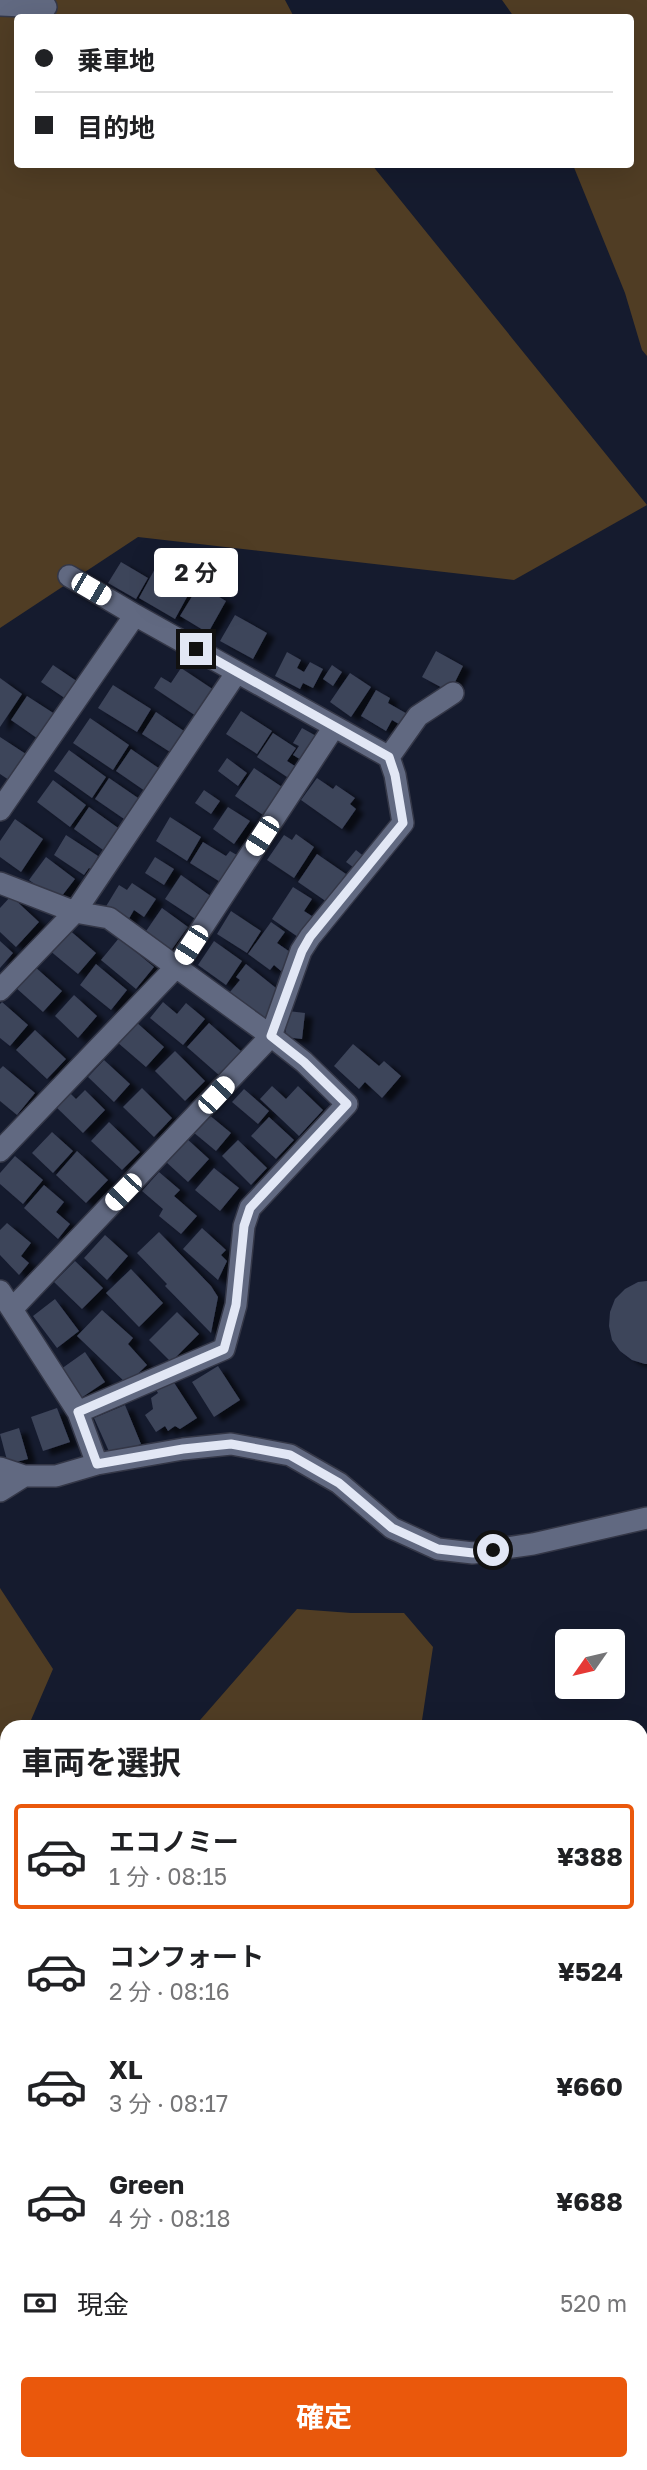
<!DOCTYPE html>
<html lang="ja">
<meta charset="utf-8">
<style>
:root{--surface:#fff;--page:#f2f2f2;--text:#202124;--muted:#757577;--line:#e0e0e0;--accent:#ea580c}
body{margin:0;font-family:"Golos Text","Noto Sans JP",sans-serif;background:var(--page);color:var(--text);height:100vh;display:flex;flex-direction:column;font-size:26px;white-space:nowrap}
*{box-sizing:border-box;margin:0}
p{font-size:23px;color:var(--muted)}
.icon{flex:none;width:38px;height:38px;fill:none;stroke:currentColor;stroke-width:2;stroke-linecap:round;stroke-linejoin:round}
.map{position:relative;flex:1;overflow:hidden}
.details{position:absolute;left:0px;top:1720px;width:648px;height:751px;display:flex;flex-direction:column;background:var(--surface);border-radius:21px 21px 0 0;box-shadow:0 7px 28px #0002}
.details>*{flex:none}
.banner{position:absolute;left:14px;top:14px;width:620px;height:154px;border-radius:7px;box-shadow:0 7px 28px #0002;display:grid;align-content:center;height:154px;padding:0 21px;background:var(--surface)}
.needle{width:46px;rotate:236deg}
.fabs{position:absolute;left:555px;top:1629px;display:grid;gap:14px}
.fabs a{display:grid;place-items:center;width:70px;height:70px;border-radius:7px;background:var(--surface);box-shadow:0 7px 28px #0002;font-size:35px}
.end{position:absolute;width:32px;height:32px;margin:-16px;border:9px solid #e2e7f5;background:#111;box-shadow:0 0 0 4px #111}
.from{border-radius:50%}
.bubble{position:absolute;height:49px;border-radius:7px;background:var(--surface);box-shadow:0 7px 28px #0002;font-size:23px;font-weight:700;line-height:49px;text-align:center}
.car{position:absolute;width:21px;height:42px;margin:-21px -10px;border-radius:9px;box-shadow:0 0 5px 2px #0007;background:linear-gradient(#fff 24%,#345 0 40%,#fff 0 76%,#345 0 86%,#fff 0)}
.banner b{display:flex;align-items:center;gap:24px;height:66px;font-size:26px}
.banner b+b{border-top:2px solid var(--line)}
.banner i{width:18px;height:18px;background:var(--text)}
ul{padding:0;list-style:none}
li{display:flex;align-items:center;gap:21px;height:105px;margin:0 14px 10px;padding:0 7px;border:4px solid transparent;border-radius:7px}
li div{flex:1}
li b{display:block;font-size:26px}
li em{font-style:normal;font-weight:700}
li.active{border-color:var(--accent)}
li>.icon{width:63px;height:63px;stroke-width:1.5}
h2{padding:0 21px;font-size:32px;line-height:84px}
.pay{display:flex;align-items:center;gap:18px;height:77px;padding:0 21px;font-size:26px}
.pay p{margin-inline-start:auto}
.cta{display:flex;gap:14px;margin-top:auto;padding:14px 21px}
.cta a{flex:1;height:80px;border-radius:7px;background:var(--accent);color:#fff;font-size:28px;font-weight:700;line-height:80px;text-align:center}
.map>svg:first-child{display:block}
</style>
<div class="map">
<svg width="647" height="2470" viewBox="0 0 647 2470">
<defs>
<filter id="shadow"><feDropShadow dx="8" dy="4.5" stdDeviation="2" flood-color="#0009"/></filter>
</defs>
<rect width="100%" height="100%" fill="#151b2e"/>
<path fill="#503d24" d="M0,0h285l9,17 -276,1v146l354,1 275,340 -133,75 -376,-43 -138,91z
M502,0h145v356l-5,-6 -17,-57 -52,-128 57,-1v-146l-116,-1z
M0,1588l53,81 -25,58h-21v43l-7,3z
M297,1609l54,4h53l29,34 -12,80h-227z
M7,1997v92l-7,-6v-71z
M647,2336v134h-377l4,-6h366l1,-125z"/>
<path fill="#3d445a" filter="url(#shadow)" d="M121,562l27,16 -12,21 -28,-16z
M157,565l36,21 -18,33 -36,-21z
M199,585l27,16 -18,32 -28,-17z
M235,615l32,18 -14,26 -33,-18z
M436,651l27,15 -13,26 -28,-15z
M287,652l14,8 -4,8 7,4 6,-10 13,7 -10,19 -10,-5 -3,6 -25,-13z
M53,665l28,19 -12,17 -28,-19z
M332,665l10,7 -9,14 -10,-7z
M181,668l36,24 -18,26 -45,-30 7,-11 10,6z
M350,673l21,14 -20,30 -21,-15z
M0,678l22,16 -22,33z
M113,685l38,24 -14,23 -39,-24z
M376,690l14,8 -2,5 23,13 -7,11 -12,-7 -6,11 -25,-15z
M27,696l34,22 -17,25 -33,-23z
M241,711l31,20 -15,23 -31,-20z
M156,712l28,19 -14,21 -28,-18z
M90,718l39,27 -16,25 -40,-27z
M302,728l16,9 -15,24 -10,-6 6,-9 -6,-3z
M273,733l23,15 -9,13 11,7 -8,11 -33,-22z
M0,737l29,19 -17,26 -12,-8z
M131,749l29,20 -15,22 -29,-20z
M69,750l37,27 -14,21 -38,-27z
M227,758l20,15 -9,13 -20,-15z
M254,768l31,21 -19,28 -31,-21z
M109,778l32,22 -14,21 -32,-22z
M317,778l16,11 3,-4 19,13 -5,6 6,5 -14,20 -41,-29z
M53,780l33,25 -16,22 -33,-25z
M204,790l16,11 -9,13 -16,-11z
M89,807l32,23 -15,22 -32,-23z
M228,807l22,14 -16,23 -21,-15z
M170,817l31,20 -14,24 -31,-20z
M15,819l28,20 -22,33 -21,-15v-16z
M296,834l18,13 -20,31 -27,-18 17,-25 8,5z
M66,835l32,21 -3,6 3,2 -4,7 -5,-3 -5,7 -30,-20z
M203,842l23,14 4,-5 12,7 -17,27 -35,-22z
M356,850l10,8 -9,12 -11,-8z
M317,854l29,20 -19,28 -29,-20z
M46,857l29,22 -17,22 -29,-21z
M155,857l19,12 -10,16 -19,-12z
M181,875l31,22 -15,23 -32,-21z
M132,883l24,16 -12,18 -10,-7 -7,12 -22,-14 14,-23 8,5z
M293,887l19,12 -8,12 11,7 -14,21 -29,-20z
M11,896l28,26 -23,25 -16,-15v-24z
M162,908l26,19 -18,25 -26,-18z
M231,911l30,20 -14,22 -30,-19z
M271,922l14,10 -8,11 16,11 -12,17 -7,-6 -4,5 -22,-16z
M67,928l29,25 -18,21 -29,-24z
M119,938l35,29 -18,22 -35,-29z
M0,941l13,12 -13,15z
M214,941l28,20 -16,24 -28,-20z
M96,964l31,26 -16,20 -31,-25z
M246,964l35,28 -10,12 4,3 -10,13 -35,-28 10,-12 -4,-3z
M34,966l28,25 -19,21 -28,-25z
M74,995l23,21 -19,22 -23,-22z
M2,1002l26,23 -18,21 -10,-8v-34z
M163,1002l14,12 9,-11 19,16 -22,26 -33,-27z
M288,1011l17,2 -3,26 -17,-2z
M135,1021l29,26 -18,20 -29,-25z
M209,1023l33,29 -22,24 -33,-29z
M35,1030l31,29 -19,20 -31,-29z
M353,1044l26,22 5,-5 17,15 -19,22 -17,-16 -6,7 -25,-23z
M175,1051l30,30 -20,20 -30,-30z
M104,1060l26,24 -16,18 -26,-25z
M3,1066l32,27 -18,22 -17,-14v-32z
M272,1086l14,13 12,-13 25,24 -24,26 -39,-37z
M142,1088l30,30 -18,19 -31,-30z
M244,1089l25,22 -11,13 -26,-22z
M85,1090l20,20 -22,23 -28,-27 14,-14 7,7z
M208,1114l23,19 -15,18 -23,-19z
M269,1117l25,23 -18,19 -25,-23z
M109,1122l31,30 -18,18 -31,-29z
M52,1132l21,19 -20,22 -21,-20z
M186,1138l23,21 -21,23 -23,-21z
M238,1140l29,28 -16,17 -29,-29z
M77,1151l31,29 -22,23 -30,-28z
M15,1156l28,24 -20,24 -23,-20v-11z
M214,1168l25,20 -19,23 -25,-21z
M159,1172l21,18 -6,6 23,20 -16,18 -22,-18 4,-7 -21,-18z
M44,1185l20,17 -8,10 14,12 -12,15 -34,-31z
M7,1223l24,20 -10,13 8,7 -10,12 -19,-20v-25z
M202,1228l24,22 -5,5 6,6 -9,19 -35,-31z
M159,1232l52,54 7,11 -7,36 -46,-47 2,-2 -30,-31z
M105,1235l23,21 -21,24 -23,-22z
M75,1261l28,27 -21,21 -28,-27z
M131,1269l32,34 -24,24 -33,-34z
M647,1281v83h-2l-13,-4 -12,-9 -8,-11 -3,-14 1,-14 5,-13 10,-10 13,-7z
M55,1299l24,32 -22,17 -24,-32z
M102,1310l31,28 -5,6 19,21 -20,19 -50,-48z
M177,1312l22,22 -28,28 -22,-22z
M85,1352l20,30 -24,16 -20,-29z
M218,1366l22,34 -26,17 -22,-35z
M171,1378l26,40 -17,11 -5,-3 -7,5 -3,-5 -9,6 -11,-17 8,-6 -2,-11 7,-5 -3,-5z
M125,1405l16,39 -30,12 -17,-38z
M57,1408l13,34 -27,9 -12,-34z
M19,1428l9,31 -20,5 -8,-30z
M7,2160v66l-7,2v-65z
M5,2232l2,29 -7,2v-29z
M3,2340l4,7v16l-7,4v-26z
M0,2391l7,9v17l-7,5z"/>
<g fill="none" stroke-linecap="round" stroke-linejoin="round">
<g stroke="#343747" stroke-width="24">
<path id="minor" d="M0,5l46,2 -5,-7
M69,576l66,39
M389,757l29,-41 35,-23
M0,810l135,-195 254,142 6,18 8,48 -93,114 -9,14 -30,85 -259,273
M0,883l75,29 34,6 162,118 33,26 43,42 -97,104 -6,18 -8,79 -12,44 -146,63
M0,990l75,-78 162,-240
M0,1151l177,-185 157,-239
M0,1291l78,121 19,52
M0,1468l24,8h32l41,-12 86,-15 48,-5 59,11 49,28 53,45 46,21 35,4 60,-9 114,-26
M0,1491l24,-15
M640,1785l7,-14
M0,2434l7,-8
M140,2464l4,6"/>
</g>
<use href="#minor" stroke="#616981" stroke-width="21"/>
</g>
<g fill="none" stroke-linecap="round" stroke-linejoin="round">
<path stroke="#e2e7f5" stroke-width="9" d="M196,649l193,108 6,18 8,48 -93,114 -8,14 -31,85 33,26 43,42 -97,104 -6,18 -8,79 -12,44 -146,63 19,52 86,-15 48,-5 59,11 49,28 53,45 46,21 35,4 20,-3"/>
</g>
</svg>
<div class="fabs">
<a><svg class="needle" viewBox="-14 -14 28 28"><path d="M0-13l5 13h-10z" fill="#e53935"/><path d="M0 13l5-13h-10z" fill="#757577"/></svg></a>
</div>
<i class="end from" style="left:493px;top:1550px"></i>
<i class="end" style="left:196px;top:649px"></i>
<div class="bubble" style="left:154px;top:548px;width:84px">2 分</div>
<i class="car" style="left:91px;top:589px;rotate:120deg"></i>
<i class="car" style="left:262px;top:836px;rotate:213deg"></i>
<i class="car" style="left:191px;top:945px;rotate:213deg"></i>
<i class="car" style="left:216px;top:1095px;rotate:43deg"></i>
<i class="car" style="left:123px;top:1192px;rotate:224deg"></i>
<div class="banner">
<b><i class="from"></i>乗車地</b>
<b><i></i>目的地</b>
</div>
<section class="details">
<h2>車両を選択</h2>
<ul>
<li class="active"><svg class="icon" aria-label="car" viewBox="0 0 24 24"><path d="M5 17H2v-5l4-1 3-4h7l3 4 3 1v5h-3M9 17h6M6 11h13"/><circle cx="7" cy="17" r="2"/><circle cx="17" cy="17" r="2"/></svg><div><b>エコノミー</b><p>1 分 · 08:15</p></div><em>¥388</em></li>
<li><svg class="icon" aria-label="car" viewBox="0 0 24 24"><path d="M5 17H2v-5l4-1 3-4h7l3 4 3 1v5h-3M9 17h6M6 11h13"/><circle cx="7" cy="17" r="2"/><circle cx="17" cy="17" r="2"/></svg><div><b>コンフォート</b><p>2 分 · 08:16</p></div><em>¥524</em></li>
<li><svg class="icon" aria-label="car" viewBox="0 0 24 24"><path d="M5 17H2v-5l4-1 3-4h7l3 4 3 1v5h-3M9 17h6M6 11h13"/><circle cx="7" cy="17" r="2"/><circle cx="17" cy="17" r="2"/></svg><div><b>XL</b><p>3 分 · 08:17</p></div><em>¥660</em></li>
<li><svg class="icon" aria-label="car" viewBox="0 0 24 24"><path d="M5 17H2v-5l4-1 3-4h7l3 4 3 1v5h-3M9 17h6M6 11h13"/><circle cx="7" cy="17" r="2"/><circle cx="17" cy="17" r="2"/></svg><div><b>Green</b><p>4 分 · 08:18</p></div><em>¥688</em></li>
</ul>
<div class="pay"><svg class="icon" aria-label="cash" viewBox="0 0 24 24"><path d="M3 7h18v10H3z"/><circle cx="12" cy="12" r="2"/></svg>現金<p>520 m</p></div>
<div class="cta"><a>確定</a></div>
</section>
</div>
